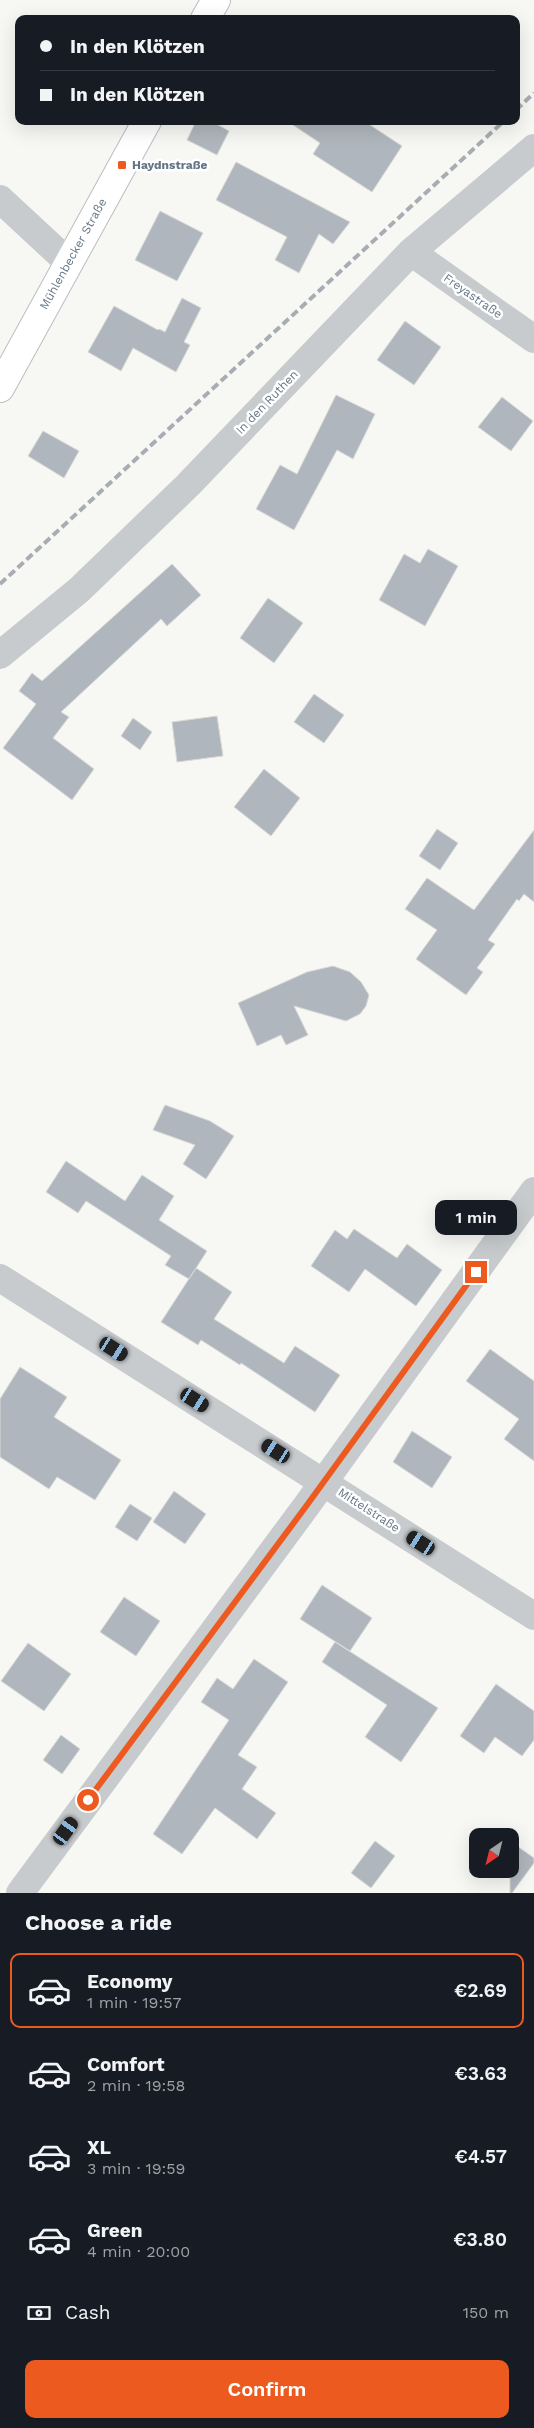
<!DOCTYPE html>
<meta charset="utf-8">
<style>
:root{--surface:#171b24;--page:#20242c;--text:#f1f3f6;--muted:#9ea1a6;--line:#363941;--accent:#ed5a1f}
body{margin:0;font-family:"Work Sans",sans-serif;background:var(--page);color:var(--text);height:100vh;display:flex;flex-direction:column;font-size:19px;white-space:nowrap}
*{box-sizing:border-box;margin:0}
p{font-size:16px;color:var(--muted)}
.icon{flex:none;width:28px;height:28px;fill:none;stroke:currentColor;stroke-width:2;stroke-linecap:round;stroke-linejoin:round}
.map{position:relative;height:1893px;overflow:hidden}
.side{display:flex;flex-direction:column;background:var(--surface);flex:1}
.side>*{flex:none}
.top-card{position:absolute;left:15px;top:15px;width:505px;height:110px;border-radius:10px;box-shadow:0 5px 20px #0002;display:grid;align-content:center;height:110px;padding:0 25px;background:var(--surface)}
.needle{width:32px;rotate:215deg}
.fabs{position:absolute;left:469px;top:1828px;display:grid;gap:10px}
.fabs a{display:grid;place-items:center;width:50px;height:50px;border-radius:10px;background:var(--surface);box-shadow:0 5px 20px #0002;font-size:25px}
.end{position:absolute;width:22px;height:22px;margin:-11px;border:6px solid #ed5a1f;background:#fff;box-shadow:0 0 0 2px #fff}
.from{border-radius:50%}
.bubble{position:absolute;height:35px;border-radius:10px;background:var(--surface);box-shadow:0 5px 20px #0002;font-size:16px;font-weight:600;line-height:35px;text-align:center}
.car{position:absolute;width:15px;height:30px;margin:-15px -8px;border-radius:6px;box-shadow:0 0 4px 1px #0007;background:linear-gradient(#222 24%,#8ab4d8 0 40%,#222 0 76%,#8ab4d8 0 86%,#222 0)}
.top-card b{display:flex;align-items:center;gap:18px;height:48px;font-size:19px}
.top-card b+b{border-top:1px solid var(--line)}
.top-card i{width:12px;height:12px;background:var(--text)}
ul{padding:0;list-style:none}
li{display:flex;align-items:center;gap:15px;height:75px;margin:0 10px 8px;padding:0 15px;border:2px solid transparent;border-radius:10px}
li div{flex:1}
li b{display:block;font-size:19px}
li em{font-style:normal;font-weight:600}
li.selected{border-color:var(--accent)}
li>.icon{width:45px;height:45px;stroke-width:1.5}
h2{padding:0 25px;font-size:22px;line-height:60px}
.pay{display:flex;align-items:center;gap:12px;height:55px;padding:0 25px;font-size:19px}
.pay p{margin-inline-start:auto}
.action{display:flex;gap:10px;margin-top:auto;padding:10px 25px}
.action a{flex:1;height:58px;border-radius:10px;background:var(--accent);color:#fff;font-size:20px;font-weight:600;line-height:58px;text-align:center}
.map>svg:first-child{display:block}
</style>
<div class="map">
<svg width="534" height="1893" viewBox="0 0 534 1893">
<rect width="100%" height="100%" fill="#f7f8f4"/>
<path fill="#afb6bd" stroke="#d9d9d7" d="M196,121h15l18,10 -12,24 -30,-15z
M287,121h77l38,25 -30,46 -59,-38 7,-11z
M236,162l114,60 -17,22 -14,-10 -20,39 -24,-13 12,-23 -71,-37z
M160,211l43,22 -26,48 -42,-21z
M182,298l19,10 -17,34 6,3 -14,27 -43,-24 -12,23 -33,-19 26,-46 44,24 1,-1 6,3z
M405,321l36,26 -27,38 -37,-25z
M336,395l39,19 -22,45 -16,-9 -43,80 -38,-21 24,-44 17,9z
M502,397l31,24 -22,30 -33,-24z
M43,431l36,20 -15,27 -36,-22z
M428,549l30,17 -33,60 -46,-26 25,-46 16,9z
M172,564l29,31 -34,31 -6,-7 -100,93 8,5 -16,21 41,31 -22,31 -69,-52 33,-44 -17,-13 13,-18 10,8z
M268,598l35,25 -29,40 -34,-25z
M314,694l30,21 -20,28 -30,-21z
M217,716l6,40 -46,6 -5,-40z
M133,718l19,14 -12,18 -19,-14z
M264,769l36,29 -29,38 -37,-29z
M437,829l21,14 -18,27 -21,-14z
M534,830v72l-10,-8 -5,7 -2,-2 -29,41 7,4 -18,24 6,4 -17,23 -50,-36 21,-29 -32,-21 22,-31 47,32z
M333,966l17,6 11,10 8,13 -3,11 -6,8 -14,7 -52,-15 14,29 -22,10 -5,-10 -24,11 -19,-43 69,-31z
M165,1105l45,16 24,15 -28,43 -23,-15 12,-19 -42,-15z
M66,1161l59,40 17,-26 32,21 -15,24 48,31 -18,28 -24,-14 6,-9 -85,-55 -8,12 -32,-21z
M354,1229l43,29 10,-14 35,26 -26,36 -51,-37 -16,23 -38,-26 24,-36 12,9z
M196,1268l36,24 -18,27 70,44 11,-17 45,29 -25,37 -74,-49 -1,2 -39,-25 -3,5 -37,-23z
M490,1349l44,32v80l-30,-22 15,-20 -53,-38z
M20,1367l47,30 -13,20 67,43 -26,40 -38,-23 -8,12 -49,-32v-58z
M412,1431l40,26 -20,31 -39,-26z
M174,1491l32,23 -21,30 -32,-22z
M130,1504l22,14 -15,23 -22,-14z
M322,1585l50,33 -22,33 -50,-32z
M124,1597l36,24 -24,35 -36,-24z
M335,1642l103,66 -37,54 -36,-25 22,-32 -65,-43z
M28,1643l43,31 -27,37 -43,-30z
M254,1659l34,23 -50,73 19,12 -15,22 34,24 -19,26 -42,-31 -33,46 -29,-20 76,-114 -28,-18 16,-24 16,11z
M496,1684l38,27v29l-12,16 -27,-19 -11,16 -24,-17z
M61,1735l19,14 -18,25 -19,-14z
M375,1841l20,15 -24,32 -20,-15z
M510,1841l24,17v5l-22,30h-2z"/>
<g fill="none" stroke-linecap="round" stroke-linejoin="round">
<g stroke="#b9bec3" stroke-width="30">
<path id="secondary" d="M205,19l11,-19
M0,388l147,-267"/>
</g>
<path stroke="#c7cbce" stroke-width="28" d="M0,199l68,63
M411,252l123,87
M0,655l79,-65 109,-105 223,-233 123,-104
M0,1278l534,338
M20,1893l287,-388 227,-314"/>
<use href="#secondary" stroke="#fff" stroke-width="28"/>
<path stroke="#a7adb3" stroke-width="4" stroke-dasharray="8 4" stroke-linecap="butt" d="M516,110l18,-17
M0,584l504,-463"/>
</g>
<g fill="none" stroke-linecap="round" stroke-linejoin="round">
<path stroke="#ed5a1f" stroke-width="6" d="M88,1800l219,-295 169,-233"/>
</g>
<rect fill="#ed5a1f" stroke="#fff" stroke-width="2" x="117" y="160" width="10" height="10" rx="2.5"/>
<g text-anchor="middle" stroke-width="5" stroke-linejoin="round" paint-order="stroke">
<g font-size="12" font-weight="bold" fill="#657687" stroke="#fff" text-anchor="start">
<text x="132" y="169">Haydnstraße</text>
</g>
<g font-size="12" fill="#657687" stroke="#fff">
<text transform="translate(73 254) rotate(-61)" y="4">Mühlenbecker Straße</text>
<text transform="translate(473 296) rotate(35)" y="4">Freyastraße</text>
<text transform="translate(267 402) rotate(-46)" y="4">In den Ruthen</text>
<text transform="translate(369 1510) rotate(33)" y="4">Mittelstraße</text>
</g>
</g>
</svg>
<div class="fabs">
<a><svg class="needle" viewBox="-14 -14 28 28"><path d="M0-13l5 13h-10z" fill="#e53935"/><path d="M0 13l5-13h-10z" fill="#9ea1a6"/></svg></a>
</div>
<i class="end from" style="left:88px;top:1800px"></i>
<i class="end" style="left:476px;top:1272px"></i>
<div class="bubble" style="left:435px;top:1200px;width:82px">1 min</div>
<i class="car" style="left:114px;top:1349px;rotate:122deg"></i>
<i class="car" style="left:195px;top:1400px;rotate:122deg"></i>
<i class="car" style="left:276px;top:1451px;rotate:302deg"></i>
<i class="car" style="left:421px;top:1543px;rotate:303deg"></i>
<i class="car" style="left:66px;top:1831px;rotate:36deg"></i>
<div class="top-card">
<b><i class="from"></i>In den Klötzen</b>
<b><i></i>In den Klötzen</b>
</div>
</div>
<section class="side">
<h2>Choose a ride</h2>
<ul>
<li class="selected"><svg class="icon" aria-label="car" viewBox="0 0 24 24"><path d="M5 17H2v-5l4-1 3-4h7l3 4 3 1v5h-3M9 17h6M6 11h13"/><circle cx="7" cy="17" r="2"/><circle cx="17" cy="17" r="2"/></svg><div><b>Economy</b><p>1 min · 19:57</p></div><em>€2.69</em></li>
<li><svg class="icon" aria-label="car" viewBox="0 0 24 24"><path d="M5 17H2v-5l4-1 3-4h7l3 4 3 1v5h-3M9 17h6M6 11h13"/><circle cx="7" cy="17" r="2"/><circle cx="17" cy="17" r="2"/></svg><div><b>Comfort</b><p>2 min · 19:58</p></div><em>€3.63</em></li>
<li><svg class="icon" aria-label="car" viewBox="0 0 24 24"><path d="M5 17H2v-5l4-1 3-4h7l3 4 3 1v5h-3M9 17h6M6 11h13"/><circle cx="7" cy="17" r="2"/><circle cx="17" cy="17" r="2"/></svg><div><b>XL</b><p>3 min · 19:59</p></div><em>€4.57</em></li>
<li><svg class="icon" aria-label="car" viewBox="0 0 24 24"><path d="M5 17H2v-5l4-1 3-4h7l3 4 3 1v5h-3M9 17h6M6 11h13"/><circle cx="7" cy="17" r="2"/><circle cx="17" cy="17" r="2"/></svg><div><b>Green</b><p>4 min · 20:00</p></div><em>€3.80</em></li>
</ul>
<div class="pay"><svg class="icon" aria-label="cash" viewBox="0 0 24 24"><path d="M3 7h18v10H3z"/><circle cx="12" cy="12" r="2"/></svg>Cash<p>150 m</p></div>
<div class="action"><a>Confirm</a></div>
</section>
